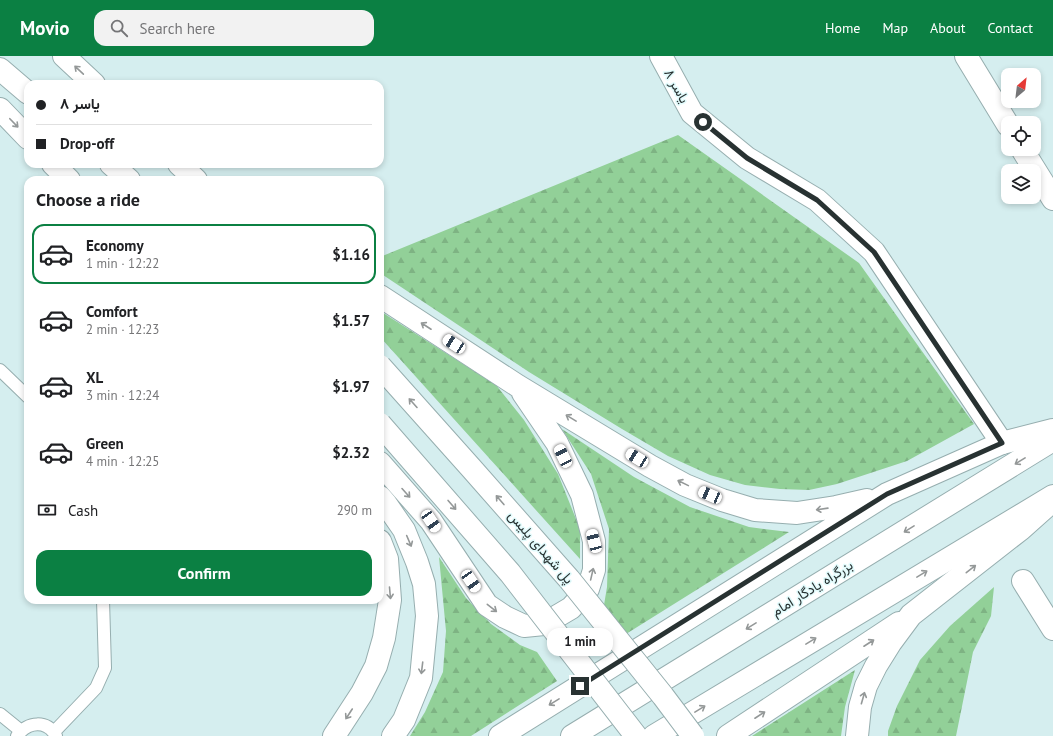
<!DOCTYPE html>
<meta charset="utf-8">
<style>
:root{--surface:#fff;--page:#f2f2f2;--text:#202124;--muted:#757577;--line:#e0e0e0;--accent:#0b8043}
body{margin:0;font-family:"PT Sans",Vazirmatn,sans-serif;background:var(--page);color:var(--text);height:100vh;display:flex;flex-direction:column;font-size:15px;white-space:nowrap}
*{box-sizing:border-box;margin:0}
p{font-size:13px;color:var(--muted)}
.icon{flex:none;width:22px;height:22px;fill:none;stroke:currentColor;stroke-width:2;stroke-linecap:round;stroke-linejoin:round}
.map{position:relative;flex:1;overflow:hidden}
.panel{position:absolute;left:24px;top:120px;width:360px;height:428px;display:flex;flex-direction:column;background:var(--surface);border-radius:12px;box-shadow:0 2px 6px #0003}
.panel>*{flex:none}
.hud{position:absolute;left:24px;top:24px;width:360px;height:88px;border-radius:12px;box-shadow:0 2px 6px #0003;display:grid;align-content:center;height:88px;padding:0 12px;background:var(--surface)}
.needle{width:26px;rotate:28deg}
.controls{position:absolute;left:1001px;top:12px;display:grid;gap:8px}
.controls a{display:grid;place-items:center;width:40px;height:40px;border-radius:8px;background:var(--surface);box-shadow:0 2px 6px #0003;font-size:20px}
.end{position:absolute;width:18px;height:18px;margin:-9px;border:5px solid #283232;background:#fff;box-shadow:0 0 0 2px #fff}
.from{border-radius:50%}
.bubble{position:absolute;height:28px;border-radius:12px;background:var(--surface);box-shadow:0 2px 6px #0003;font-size:13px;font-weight:600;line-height:28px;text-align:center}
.car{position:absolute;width:12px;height:24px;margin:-12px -6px;border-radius:5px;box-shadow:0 0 3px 1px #0007;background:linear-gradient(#fff 24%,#345 0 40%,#fff 0 76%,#345 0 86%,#fff 0)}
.hud b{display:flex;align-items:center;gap:14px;height:38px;font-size:15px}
.hud b+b{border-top:1px solid var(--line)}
.hud i{width:10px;height:10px;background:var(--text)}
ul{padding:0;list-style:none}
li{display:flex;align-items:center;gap:12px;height:60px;margin:0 8px 6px;padding:0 4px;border:2px solid transparent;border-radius:12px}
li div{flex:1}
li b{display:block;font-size:15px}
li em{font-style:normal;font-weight:600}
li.selected{border-color:var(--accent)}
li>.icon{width:36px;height:36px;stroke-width:1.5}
h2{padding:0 12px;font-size:18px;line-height:48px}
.pay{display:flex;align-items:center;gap:10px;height:44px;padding:0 12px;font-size:15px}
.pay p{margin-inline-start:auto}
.primary-button{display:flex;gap:8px;margin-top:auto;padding:8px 12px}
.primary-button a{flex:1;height:46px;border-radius:12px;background:var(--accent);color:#fff;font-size:16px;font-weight:600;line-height:46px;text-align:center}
header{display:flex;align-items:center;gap:24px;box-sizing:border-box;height:56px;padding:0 20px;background:var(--accent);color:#fff}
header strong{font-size:19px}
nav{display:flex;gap:22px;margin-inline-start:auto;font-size:14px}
.search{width:280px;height:36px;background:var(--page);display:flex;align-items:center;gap:10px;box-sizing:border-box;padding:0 14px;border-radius:12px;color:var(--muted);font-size:15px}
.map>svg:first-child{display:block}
</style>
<header>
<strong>Movio</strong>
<div class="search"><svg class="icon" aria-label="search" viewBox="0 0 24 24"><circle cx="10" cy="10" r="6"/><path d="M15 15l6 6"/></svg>Search here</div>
<nav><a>Home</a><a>Map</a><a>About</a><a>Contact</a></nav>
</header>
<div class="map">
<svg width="1053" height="680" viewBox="0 0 1053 680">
<defs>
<pattern id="forest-firs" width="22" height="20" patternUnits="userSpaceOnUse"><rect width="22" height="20" fill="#92d098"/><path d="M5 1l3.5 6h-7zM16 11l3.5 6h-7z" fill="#7eb383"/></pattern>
</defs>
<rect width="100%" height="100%" fill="#d5eeef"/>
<path fill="url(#forest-firs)" d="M678,79l181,128 115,161 -67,37 -70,23 -28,6 -29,-1 -35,-4 -35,-10 -42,-19 -46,-27 -93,-57 -149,-99v-16z
M380,255l116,74 28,35 34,54 22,55v30l-200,-222z
M562,373l72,48 56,30 59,20 40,5 -163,102 -22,-29 3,-18 2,-58 -18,-55z
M439,501l27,41 25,26 29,21 17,7 20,29 -86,55h-61l15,-24 18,-40 3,-41z
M994,531l-3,29 -18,36 -17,84h-68v-5l9,-25 23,-46 30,-34z
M855,614l-10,37 -4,29h-89z"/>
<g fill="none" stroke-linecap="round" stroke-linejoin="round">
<g stroke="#96aeaf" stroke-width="14">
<path id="service" d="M0,314l28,27
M0,658l21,17
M54,676l42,-44 9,-20 -2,-68
M17,680c11,-15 30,-16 39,0"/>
</g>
<g stroke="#96aeaf" stroke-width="24">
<path id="minor" d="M661,0l31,57 55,45 70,42 57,52 128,191
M966,0l42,69
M1022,93l31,50
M1023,525l30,48"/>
</g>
<g stroke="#96aeaf" stroke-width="24">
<path id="primary" d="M64,0l30,28
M0,13l28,24
M0,53l28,29
M53,108l16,16
M111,108l18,16
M179,108l17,16
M380,240l138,90 132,80 35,19 37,15 33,10 42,3 39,-6 31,-7
M380,407l51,58 56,84 18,12 19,9 20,-2 27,-16 17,-19 6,-19v-29l-12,-46 -25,-52 -34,-50
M380,441l6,7 18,26 13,32 7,22 3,32 -6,62 -17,42 -11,16
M334,680l28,-43 14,-27 8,-28 6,-38 -3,-41 -7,-18
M500,680l387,-242 115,-51 51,-13
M728,680l171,-113
M857,680l3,-29 6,-21 10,-20 15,-24 20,-27 110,-86 27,-24"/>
</g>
<g stroke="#96aeaf" stroke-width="24">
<path id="trunk" d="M572,680l481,-296
M654,680l399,-240"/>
</g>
<use href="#service" stroke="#fff" stroke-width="12"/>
<use href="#minor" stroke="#fff" stroke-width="22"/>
<use href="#primary" stroke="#fff" stroke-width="22"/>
<use href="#trunk" stroke="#fff" stroke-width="22"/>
<g stroke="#96aeaf" stroke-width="24" stroke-linecap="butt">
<path id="primary-bridge" d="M380,310l92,103 97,110 94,117 30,40
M380,368l130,149 126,163"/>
</g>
<use href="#primary-bridge" stroke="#fff" stroke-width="22"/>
</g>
<defs><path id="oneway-shaft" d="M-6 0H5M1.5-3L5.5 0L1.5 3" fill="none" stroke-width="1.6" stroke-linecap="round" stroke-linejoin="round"/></defs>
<g stroke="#949898">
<use href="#oneway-shaft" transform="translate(79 14) rotate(-137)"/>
<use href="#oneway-shaft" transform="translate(14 67) rotate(46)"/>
<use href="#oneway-shaft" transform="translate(426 270) rotate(-147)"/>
<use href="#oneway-shaft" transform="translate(413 347) rotate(-132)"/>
<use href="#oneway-shaft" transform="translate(571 362) rotate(-149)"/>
<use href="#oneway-shaft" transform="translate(1020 405) rotate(148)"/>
<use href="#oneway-shaft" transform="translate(683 427) rotate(-154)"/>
<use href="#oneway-shaft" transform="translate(406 437) rotate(48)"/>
<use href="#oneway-shaft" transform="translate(500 444) rotate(-131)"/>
<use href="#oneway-shaft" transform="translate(452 449) rotate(49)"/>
<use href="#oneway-shaft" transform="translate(822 453) rotate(172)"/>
<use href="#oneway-shaft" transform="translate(909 473) rotate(148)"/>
<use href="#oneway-shaft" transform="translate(409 485) rotate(67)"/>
<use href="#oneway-shaft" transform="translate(971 513) rotate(-38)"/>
<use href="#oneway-shaft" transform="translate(592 518) rotate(-77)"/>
<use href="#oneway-shaft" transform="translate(922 518) rotate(-31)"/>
<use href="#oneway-shaft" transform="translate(390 537) rotate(85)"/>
<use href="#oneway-shaft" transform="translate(492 552) rotate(38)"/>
<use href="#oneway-shaft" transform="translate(751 570) rotate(148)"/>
<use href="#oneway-shaft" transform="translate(811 585) rotate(-31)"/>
<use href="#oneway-shaft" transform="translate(869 587) rotate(-33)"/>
<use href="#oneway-shaft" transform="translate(422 612) rotate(97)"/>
<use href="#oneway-shaft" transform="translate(863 642) rotate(-74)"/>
<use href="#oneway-shaft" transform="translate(554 646) rotate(148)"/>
<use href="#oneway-shaft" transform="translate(700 653) rotate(-31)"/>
<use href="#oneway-shaft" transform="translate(349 658) rotate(123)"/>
<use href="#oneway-shaft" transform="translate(760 659) rotate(-33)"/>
</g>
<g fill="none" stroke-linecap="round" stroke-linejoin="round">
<path stroke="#283232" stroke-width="5" d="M580,630l307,-192 115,-51 -128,-191 -57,-52 -70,-42 -44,-36"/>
</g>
<g text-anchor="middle" stroke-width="3" stroke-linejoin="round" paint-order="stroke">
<g font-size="14" fill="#283232" stroke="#e2fbfc">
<text transform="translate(677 30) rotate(61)" y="5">یاسر ۸</text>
<text transform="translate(541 491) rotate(49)" y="5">پل شهدای پلیس</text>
<text transform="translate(812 532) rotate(-32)" y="5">بزرگراه یادگار امام</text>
</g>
</g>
</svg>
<div class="controls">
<a><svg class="needle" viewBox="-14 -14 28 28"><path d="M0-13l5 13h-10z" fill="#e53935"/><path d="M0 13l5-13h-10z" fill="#757577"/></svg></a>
<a><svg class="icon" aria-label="locate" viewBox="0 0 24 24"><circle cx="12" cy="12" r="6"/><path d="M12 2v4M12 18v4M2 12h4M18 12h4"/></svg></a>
<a><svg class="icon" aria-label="layers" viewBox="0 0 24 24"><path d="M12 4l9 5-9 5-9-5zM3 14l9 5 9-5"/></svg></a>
</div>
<i class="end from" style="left:703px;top:66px"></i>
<i class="end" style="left:580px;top:630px"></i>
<div class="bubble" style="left:547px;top:572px;width:66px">1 min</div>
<i class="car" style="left:454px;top:288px;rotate:303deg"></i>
<i class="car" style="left:563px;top:400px;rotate:334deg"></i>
<i class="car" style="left:637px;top:402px;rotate:302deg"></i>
<i class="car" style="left:710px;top:439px;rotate:293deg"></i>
<i class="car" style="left:431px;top:465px;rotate:146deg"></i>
<i class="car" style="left:594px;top:485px;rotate:345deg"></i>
<i class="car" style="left:471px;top:525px;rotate:146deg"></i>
<div class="hud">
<b><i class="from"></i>یاسر ۸</b>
<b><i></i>Drop-off</b>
</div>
<section class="panel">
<h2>Choose a ride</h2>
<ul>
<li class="selected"><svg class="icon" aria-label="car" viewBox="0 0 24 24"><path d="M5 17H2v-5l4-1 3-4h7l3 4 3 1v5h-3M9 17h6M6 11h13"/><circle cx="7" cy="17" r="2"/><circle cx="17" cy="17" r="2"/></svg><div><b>Economy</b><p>1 min · 12:22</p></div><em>$1.16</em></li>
<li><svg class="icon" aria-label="car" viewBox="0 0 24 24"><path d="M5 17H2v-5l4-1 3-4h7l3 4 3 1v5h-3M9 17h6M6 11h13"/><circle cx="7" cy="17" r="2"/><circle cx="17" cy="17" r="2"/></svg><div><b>Comfort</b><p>2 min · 12:23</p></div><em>$1.57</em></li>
<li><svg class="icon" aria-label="car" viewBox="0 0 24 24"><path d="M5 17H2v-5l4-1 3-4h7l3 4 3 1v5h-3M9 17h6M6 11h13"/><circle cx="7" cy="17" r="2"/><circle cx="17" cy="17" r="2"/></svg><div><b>XL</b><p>3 min · 12:24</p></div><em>$1.97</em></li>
<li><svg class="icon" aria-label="car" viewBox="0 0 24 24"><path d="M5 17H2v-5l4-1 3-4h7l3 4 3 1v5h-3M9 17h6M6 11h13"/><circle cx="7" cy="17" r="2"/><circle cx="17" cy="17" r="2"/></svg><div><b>Green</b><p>4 min · 12:25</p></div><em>$2.32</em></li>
</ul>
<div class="pay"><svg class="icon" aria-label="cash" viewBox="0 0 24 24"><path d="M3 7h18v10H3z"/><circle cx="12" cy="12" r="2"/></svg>Cash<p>290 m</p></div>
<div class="primary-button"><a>Confirm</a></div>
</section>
</div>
